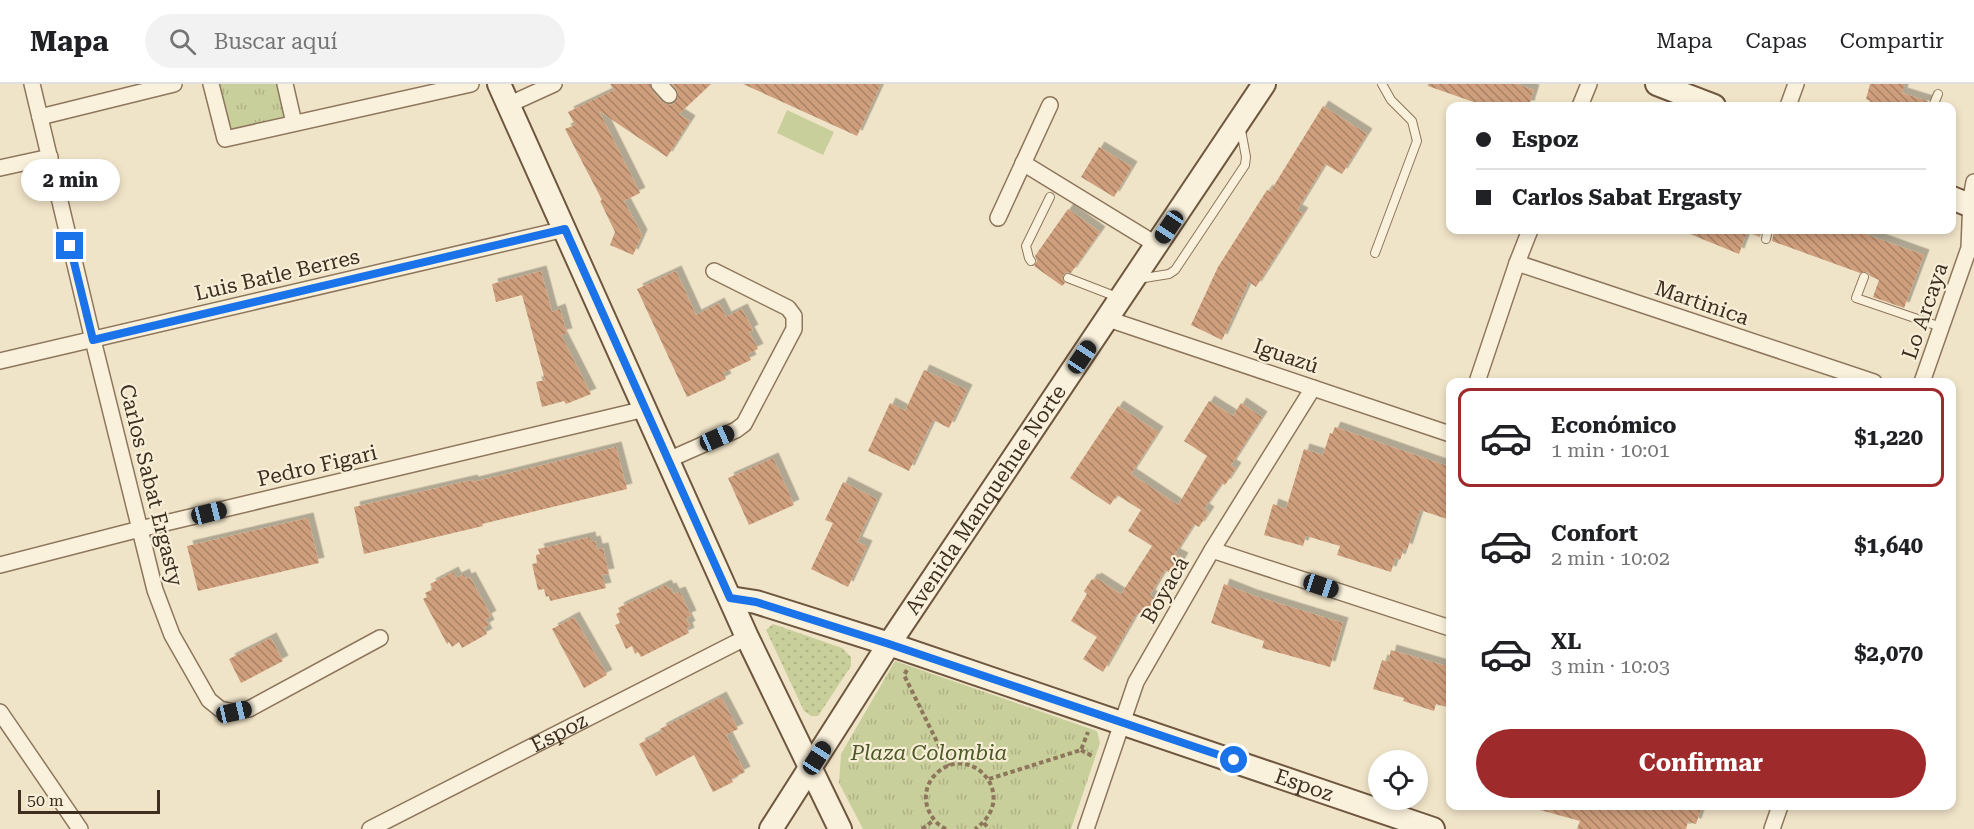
<!DOCTYPE html>
<html lang="es">
<meta charset="utf-8">
<style>
:root{--surface:#fff;--page:#f2f2f2;--text:#202124;--muted:#757577;--line:#e0e0e0;--accent:#9e2a2b}
body{margin:0;font-family:"Roboto Serif",serif;background:var(--page);color:var(--text);height:100vh;display:flex;flex-direction:column;font-size:22px;white-space:nowrap}
*{box-sizing:border-box;margin:0}
p{font-size:20px;color:var(--muted)}
.icon{flex:none;width:33px;height:33px;fill:none;stroke:currentColor;stroke-width:2;stroke-linecap:round;stroke-linejoin:round}
.map{position:relative;flex:1;overflow:hidden}
.panel{position:absolute;left:1446px;top:294px;width:510px;height:432px;display:flex;flex-direction:column;background:var(--surface);border-radius:12px;box-shadow:0 3px 9px #0003}
.panel>*{flex:none}
.banner{position:absolute;left:1446px;top:18px;width:510px;height:132px;border-radius:12px;box-shadow:0 3px 9px #0003;display:grid;align-content:center;height:132px;padding:0 30px;background:var(--surface)}
.buttons{position:absolute;left:1368px;top:666px;display:grid;gap:12px}
.buttons a{display:grid;place-items:center;width:60px;height:60px;border-radius:50%;background:var(--surface);box-shadow:0 3px 9px #0003;font-size:30px}
.scale{position:absolute;left:18px;bottom:15px;width:142px;box-sizing:border-box;padding-left:6px;border:3px solid #3d2e20;border-top:0;font-size:16px;line-height:21px;white-space:nowrap;color:#3d2e20;-webkit-text-stroke:4px #f7eed8;paint-order:stroke}
.end{position:absolute;width:27px;height:27px;margin:-14px;border:8px solid #1a73e8;background:#fff;box-shadow:0 0 0 3px #fff}
.from{border-radius:50%}
.bubble{position:absolute;height:42px;border-radius:21px;background:var(--surface);box-shadow:0 3px 9px #0003;font-size:20px;font-weight:700;line-height:42px;text-align:center}
.car{position:absolute;width:18px;height:36px;margin:-18px -9px;border-radius:8px;box-shadow:0 0 4px 2px #0007;background:linear-gradient(#222 24%,#8ab4d8 0 40%,#222 0 76%,#8ab4d8 0 86%,#222 0)}
.banner b{display:flex;align-items:center;gap:21px;height:57px;font-size:22px}
.banner b+b{border-top:2px solid var(--line)}
.banner i{width:15px;height:15px;background:var(--text)}
ul{padding:10px 0 0;list-style:none}
li{display:flex;align-items:center;gap:18px;height:99px;margin:0 12px 9px;padding:0 18px;border:3px solid transparent;border-radius:12px}
li div{flex:1}
li b{display:block;font-size:22px}
li em{font-style:normal;font-weight:700}
li.on{border-color:var(--accent)}
li>.icon{width:54px;height:54px;stroke-width:1.5}
.primary-button{display:flex;gap:12px;margin-top:auto;padding:12px 30px}
.primary-button a{flex:1;height:69px;border-radius:36px;background:var(--accent);color:#fff;font-size:24px;font-weight:700;line-height:69px;text-align:center}
header{display:flex;align-items:center;gap:36px;box-sizing:border-box;height:84px;padding:0 30px;background:var(--surface);border-bottom:2px solid var(--line)}
header strong{font-size:28px}
nav{display:flex;gap:33px;margin-inline-start:auto;font-size:21px}
.search{width:420px;height:54px;background:var(--page);display:flex;align-items:center;gap:15px;box-sizing:border-box;padding:0 21px;border-radius:33px;color:var(--muted);font-size:22px}
.map>svg:first-child{display:block}
</style>
<header>
<strong>Mapa</strong>
<div class="search"><svg class="icon" aria-label="search" viewBox="0 0 24 24"><circle cx="10" cy="10" r="6"/><path d="M15 15l6 6"/></svg>Buscar aquí</div>
<nav><a>Mapa</a><a>Capas</a><a>Compartir</a></nav>
</header>
<div class="map">
<svg width="1974" height="745" viewBox="0 0 1974 745">
<defs>
<pattern id="grass-dots" width="8" height="8" patternUnits="userSpaceOnUse" patternTransform="scale(1.5)"><rect width="8" height="8" fill="#c9cf9b"/><path d="M2 2h.1M6 6h.1" fill="none" stroke="#aeb285" stroke-width="1.8" stroke-linecap="round"/></pattern>
<pattern id="park-tufts" width="24" height="20" patternUnits="userSpaceOnUse" patternTransform="scale(1.5)"><rect width="24" height="20" fill="#c9cf9b"/><path d="M3 7l-1-3M5 7V3M7 7l1-3M15 17l-1-3M17 17v-4M19 17l1-3" fill="none" stroke="#aeb285"/></pattern>
<pattern id="building-back-hatch" width="6" height="6" patternUnits="userSpaceOnUse" patternTransform="scale(1.5)"><rect width="6" height="6" fill="#cf9f7d"/><path d="M-1 5l2 2M0 0l6 6M5-1l2 2" fill="none" stroke="#a98266"/></pattern>
<filter id="shadow"><feDropShadow dx="5.5" dy="-5.5" stdDeviation="0" flood-color="#0004"/></filter>
</defs>
<rect width="100%" height="100%" fill="#f0e4c8"/>
<path fill="url(#grass-dots)" d="M773,540l69,24 9,9v9l-33,50h-7l-7,-5 -38,-81z"/>
<path fill="url(#park-tufts)" d="M217,0h62l9,38 -59,14z
M895,577l202,70 3,12 -29,86h-208l-24,-46 2,-29z"/>
<path fill="#c9cf9b" d="M787,26l47,22 -11,23 -46,-22z"/>
<path fill="url(#building-back-hatch)" filter="url(#shadow)" d="M610,0h40l2,7 10,11 8,3 5,-2 3,-6v-5l-6,-8h39l-32,30 11,7 -23,36 -68,-46 41,82 -16,8 18,34 -9,20 -23,-10 5,-13 -15,-31 2,-1 -37,-71 10,-4 -7,-13 46,-22z
M743,0h138l-24,52z
M1428,0h89l17,6 -5,16h-44l-57,-20z
M1870,0h35l-3,9 26,8 -1,5h-59l2,-5 -4,-2z
M1323,22l44,28 -25,40 -17,-10 -28,46 6,3 -47,74 -7,-5 -27,58 -31,-15 27,-58 49,-77 3,2z
M1099,63l33,20 -18,30 -33,-20z
M1068,125l32,23 -29,41 -4,-1 -4,3 2,8 -3,3 -28,-20 3,-5 -2,-5z
M1680,146h82l-2,7 -13,-5 -8,22z
M1774,146h80l70,25 -20,53 -31,-11 6,-17 -9,-4 -3,-4 -7,1 -88,-32z
M541,187l11,41 8,-3 7,25 -6,1 30,59 -25,10 -2,-3 -22,6 -6,-25 9,-2 -23,-85 -26,7 -4,-18z
M676,187l20,44 23,-12 7,14 16,-8 11,21 -4,2 9,17 -10,5 3,6 -28,13 3,6 -39,18 -50,-108z
M924,286l43,20 -18,38 -16,-8 -24,51 -41,-20 22,-48 15,8z
M1209,317l24,15 8,-13 21,14 -31,48 5,3 -11,17 -3,-2 -18,26 5,3 -10,15 -5,-3 -19,30 8,4 -10,17 -8,-5 -15,25 8,6 -23,15 -32,56 -20,-13 14,-22 -26,-16 16,-27 -3,-3 8,-12 2,1 2,-2 25,16 31,-48 -24,-15 13,-21 -24,-15 -7,10 -40,-27 48,-72 40,26 -27,42 47,31 29,-49 -23,-15z
M1335,343l115,40v53l-30,-10 -13,40 -3,-2 -4,12 -5,-2 -4,14 -54,-17 3,-9 -34,-10 -3,10 -39,-11 9,-31 13,5 18,-60 19,6 7,-22 2,1z
M616,363l11,42 -145,35 1,2 -119,28 -10,-47 118,-27 1,2z
M773,374l21,47 -45,20 -21,-47z
M843,398l34,17 -20,43 10,4 -19,41 -37,-18 22,-46 -8,-3z
M308,434l11,45 -121,28 -11,-45z
M590,453l1,5 4,-1 2,8 6,-1 6,26 -7,1 4,13 -56,13 -1,-5 -3,1 -2,-8 -6,1 -6,-26 5,-1 -1,-8 4,-1 -2,-5z
M453,488l3,6 8,-4 2,5 4,-2 21,39 -5,3 3,6 -5,3 3,6 -25,14 -3,-6 -7,5 -3,-5 -2,2 -24,-45 4,-2 -2,-4 8,-4 -3,-5z
M1224,500l28,11 91,28 -13,44 -68,-19 2,-7 -53,-18z
M666,501l2,4 3,-1 3,6 6,-2 11,24 -5,2 4,8 -3,2 2,5 -48,24 -3,-5 -3,2 -3,-8 -6,3 -11,-24 5,-2 -4,-9 4,-2 -2,-4z
M574,533l33,58 -23,13 -32,-59z
M271,554l12,23 -42,22 -12,-24z
M1391,566l59,17v41l-14,-4 -2,7 -31,-10 1,-3 -31,-9 9,-29 6,2z
M721,613l17,32 -12,6 19,37 -14,7 2,3 -20,10 -19,-37 -38,21 -17,-32 23,-12 -2,-3z
M1541,722h161l-6,18 -8,-2 -2,7h-109l3,-8 -40,-11z"/>
<g fill="none" stroke-linecap="round" stroke-linejoin="round">
<g stroke="#8d765c" stroke-width="10">
<path id="lane" d="M1933,22l5,-12
M1766,155l2,-9
M1375,169l42,-112 -5,-20 -21,-21 -9,-16
M1031,177l-2,-3 -3,-12 24,-49
M1864,193l-8,21 85,29
M1068,194l49,19
M1138,195l31,-5 6,-4 70,-105 1,-8 -5,-27"/>
</g>
<g stroke="#8d765c" stroke-width="18">
<g id="street">
<path d="M32,0l61,256 62,250 17,45 37,65 11,9 14,3 15,-3 131,-71"/>
<path d="M211,0l14,55 246,-55"/>
<path d="M285,0l9,39"/>
<path d="M659,0l10,11"/>
<path d="M508,21l46,-21"/>
<path d="M1580,22l9,-22"/>
<path d="M1788,22l8,-22"/>
<path d="M40,33l134,-33"/>
<path d="M1023,79l134,82"/>
<path d="M0,84l50,-11"/>
<path d="M998,134l52,-113"/>
<path d="M1517,179l357,119"/>
<path d="M1108,235l342,115"/>
<path d="M0,277l565,-132"/>
<path d="M1477,298l40,-119 13,-33"/>
<path d="M1922,298l47,-134 2,-50 3,-16"/>
<path d="M668,376l68,-30 8,-6 50,-95v-13l-6,-8 -74,-37"/>
<path d="M1212,466l238,78"/>
<path d="M0,481l140,-36 505,-120"/>
<path d="M0,628l80,117"/>
<path id="s1" d="M370,745l377,-192"/>
<path d="M1086,745l50,-147 76,-132 101,-162"/>
<path d="M1772,745l8,-23"/>
</g>
</g>
<g stroke="#6f573f" stroke-width="26">
<g id="secondary">
<path d="M499,0l248,553 93,192"/>
<path d="M1657,0l57,22"/>
<path d="M1952,114l22,9"/>
<path id="s2" d="M730,514l26,4 133,42 544,185"/>
<path id="s3" d="M771,745l118,-185 375,-560"/>
</g>
</g>
<path stroke="#8d765c" stroke-width="4" stroke-dasharray="4.5 3" stroke-linecap="butt" d="M907,586l-3,5 45,91
M1081,666l13,7
M989,695l92,-29 7,-18
M984,739l5,6
M922,745l12,-9
M946,745c-11,-5 -19,-17 -20,-29 -1,-9 3,-19 9,-25 34,-36 87,21 40,54"/>
<use href="#lane" stroke="#faf1dc" stroke-width="8"/>
<use href="#street" stroke="#faf1dc" stroke-width="15"/>
<use href="#secondary" stroke="#faf1dc" stroke-width="22"/>
</g>
<g fill="none" stroke-linecap="round" stroke-linejoin="round">
<path stroke="#1a73e8" stroke-width="8" d="M70,162l23,94 472,-111 165,369 26,4 133,42 345,116"/>
</g>
<g text-anchor="middle" stroke-width="4.5" stroke-linejoin="round" paint-order="stroke">
<g font-size="21" fill="#3d2e20" stroke="#f7eed8">
<text transform="translate(277 191) rotate(-13)" y="7">Luis Batle Berres</text>
<text transform="translate(1702 219) rotate(19)" y="7">Martinica</text>
<text transform="translate(1925 227) rotate(-71)" y="7">Lo Arcaya</text>
<text transform="translate(1286 272) rotate(19)" y="7">Iguazú</text>
<text transform="translate(317 382) rotate(-13)" y="7">Pedro Figari</text>
<text transform="translate(151 401) rotate(76)" y="7">Carlos Sabat Ergasty</text>
<text dy="7" stroke="none"><textPath href="#s3" startOffset="393">Avenida Manquehue Norte</textPath></text>
<text transform="translate(1165 506) rotate(-60)" y="7">Boyacá</text>
<text dy="7" stroke="none"><textPath href="#s1" startOffset="212">Espoz</textPath></text>
<text dy="7" stroke="none"><textPath href="#s2" startOffset="604">Espoz</textPath></text>
</g>
<g font-size="21" font-style="italic" fill="#4d5a26" stroke="#f7eed8">
<text x="929" y="676">Plaza Colombia</text>
</g>
</g>
</svg>
<div class="buttons">
<a><svg class="icon" aria-label="locate" viewBox="0 0 24 24"><circle cx="12" cy="12" r="6"/><path d="M12 2v4M12 18v4M2 12h4M18 12h4"/></svg></a>
</div>
<div class="scale">50 m</div>
<i class="end from" style="left:1234px;top:676px"></i>
<i class="end" style="left:70px;top:162px"></i>
<div class="bubble" style="left:21px;top:75px;width:99px">2 min</div>
<i class="car" style="left:1169px;top:143px;rotate:214deg"></i>
<i class="car" style="left:1082px;top:273px;rotate:34deg"></i>
<i class="car" style="left:717px;top:354px;rotate:66deg"></i>
<i class="car" style="left:209px;top:429px;rotate:76deg"></i>
<i class="car" style="left:1321px;top:502px;rotate:108deg"></i>
<i class="car" style="left:234px;top:628px;rotate:77deg"></i>
<i class="car" style="left:817px;top:674px;rotate:33deg"></i>
<div class="banner">
<b><i class="from"></i>Espoz</b>
<b><i></i>Carlos Sabat Ergasty</b>
</div>
<section class="panel">
<ul>
<li class="on"><svg class="icon" aria-label="car" viewBox="0 0 24 24"><path d="M5 17H2v-5l4-1 3-4h7l3 4 3 1v5h-3M9 17h6M6 11h13"/><circle cx="7" cy="17" r="2"/><circle cx="17" cy="17" r="2"/></svg><div><b>Económico</b><p>1 min · 10:01</p></div><em>$1,220</em></li>
<li><svg class="icon" aria-label="car" viewBox="0 0 24 24"><path d="M5 17H2v-5l4-1 3-4h7l3 4 3 1v5h-3M9 17h6M6 11h13"/><circle cx="7" cy="17" r="2"/><circle cx="17" cy="17" r="2"/></svg><div><b>Confort</b><p>2 min · 10:02</p></div><em>$1,640</em></li>
<li><svg class="icon" aria-label="car" viewBox="0 0 24 24"><path d="M5 17H2v-5l4-1 3-4h7l3 4 3 1v5h-3M9 17h6M6 11h13"/><circle cx="7" cy="17" r="2"/><circle cx="17" cy="17" r="2"/></svg><div><b>XL</b><p>3 min · 10:03</p></div><em>$2,070</em></li>
</ul>
<div class="primary-button"><a>Confirmar</a></div>
</section>
</div>
